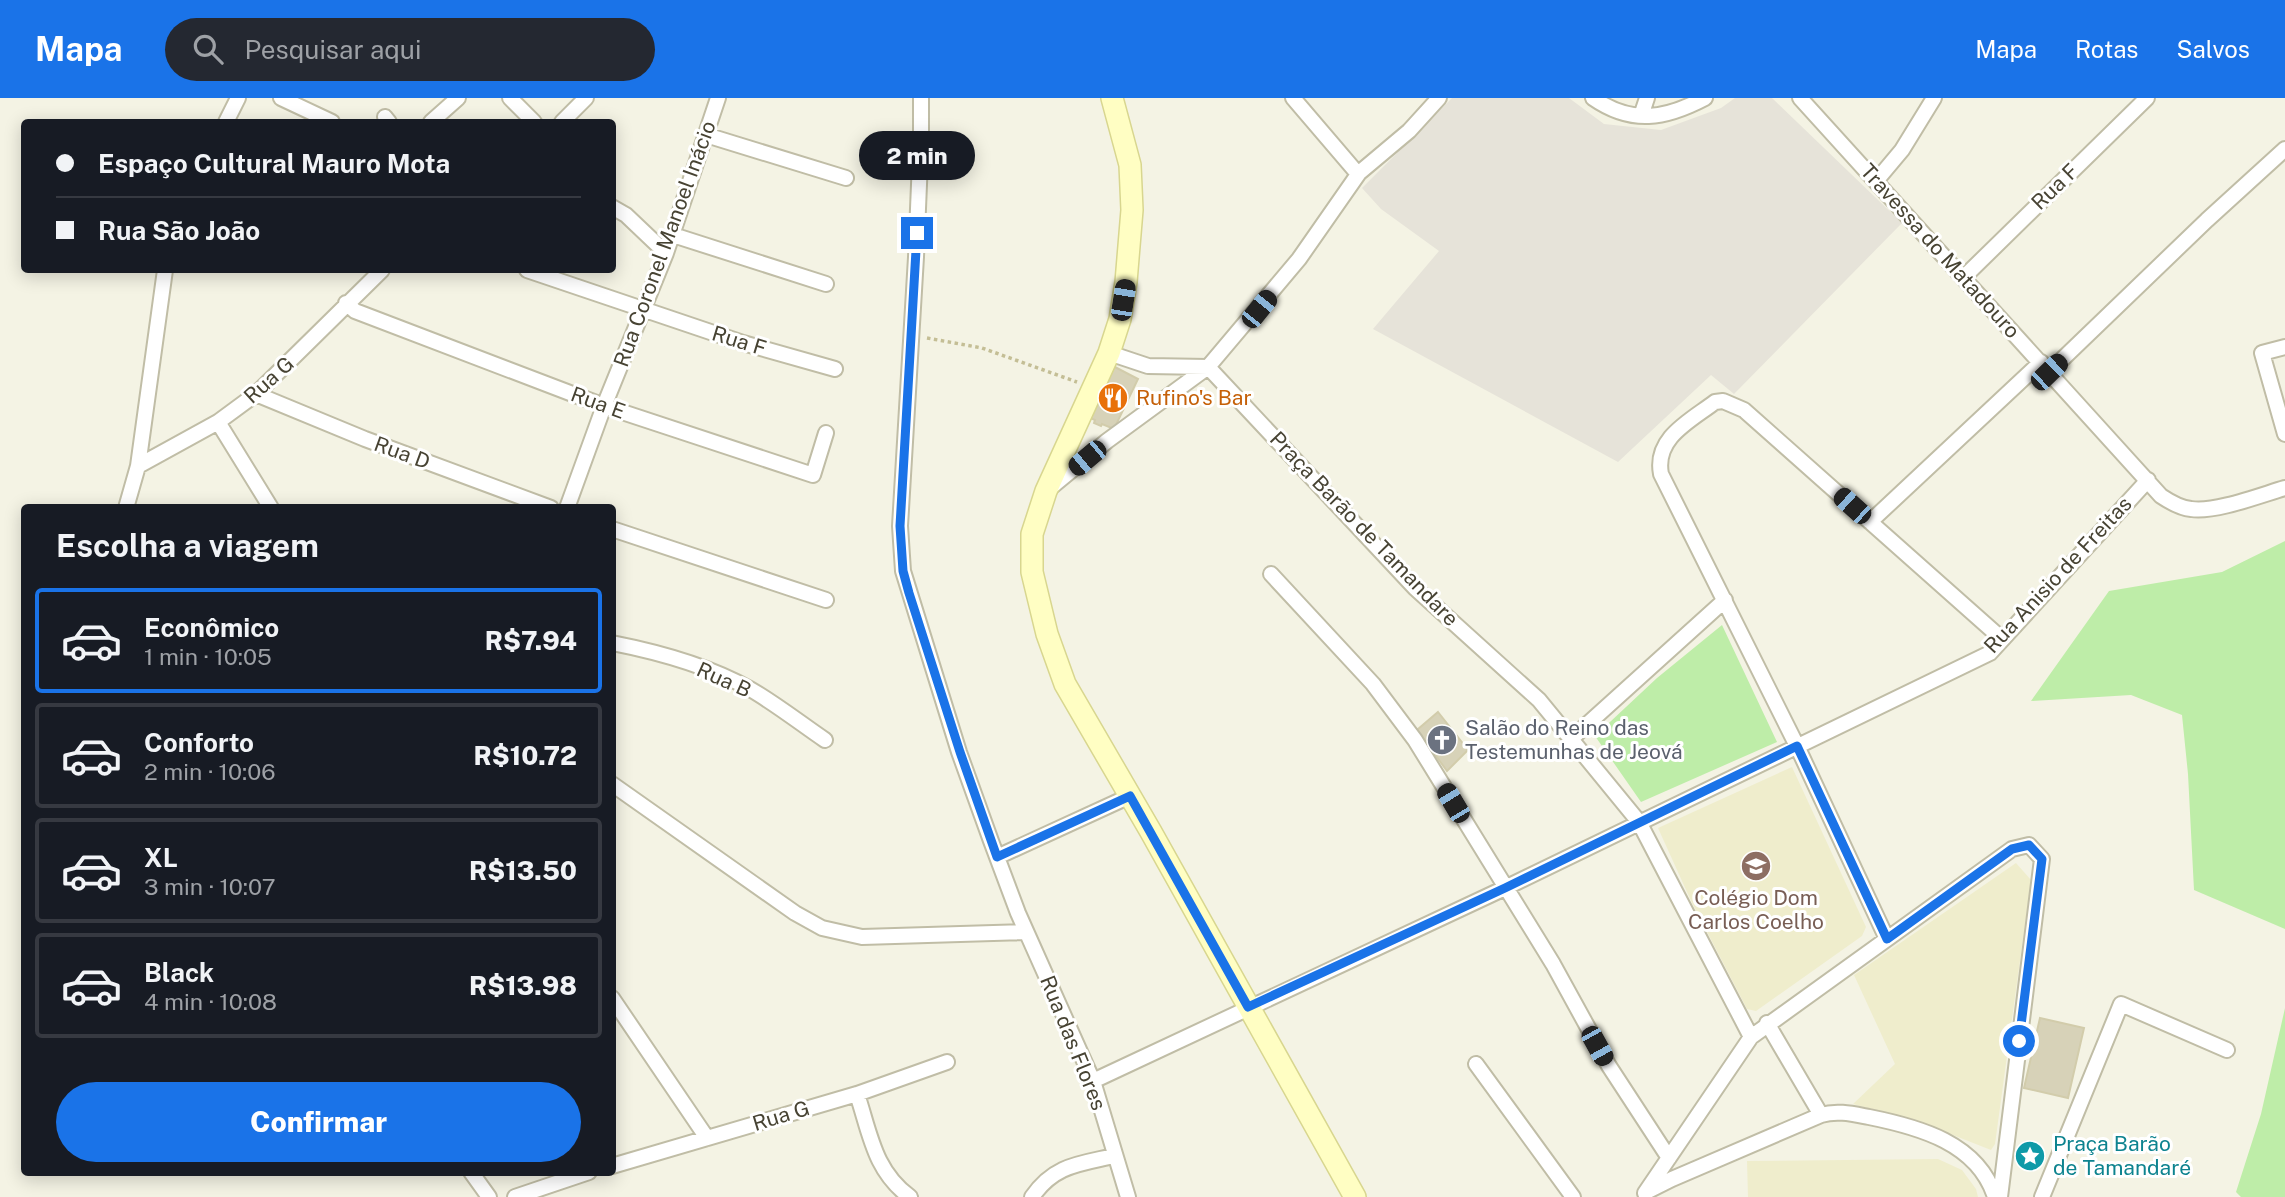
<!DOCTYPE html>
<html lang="pt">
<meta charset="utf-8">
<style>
:root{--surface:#171b24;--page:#242831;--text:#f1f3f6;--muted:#9ea1a6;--line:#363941;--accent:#1a73e8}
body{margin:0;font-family:"Public Sans",sans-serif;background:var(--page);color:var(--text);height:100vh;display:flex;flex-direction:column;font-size:26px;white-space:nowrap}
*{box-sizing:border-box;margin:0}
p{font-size:23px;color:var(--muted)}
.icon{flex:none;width:38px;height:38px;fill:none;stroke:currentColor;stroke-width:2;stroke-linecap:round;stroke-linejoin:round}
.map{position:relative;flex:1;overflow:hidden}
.sheet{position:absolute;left:21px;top:406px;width:595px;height:672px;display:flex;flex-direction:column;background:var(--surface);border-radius:7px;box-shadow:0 4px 18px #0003}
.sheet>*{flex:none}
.guide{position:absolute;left:21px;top:21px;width:595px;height:154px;border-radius:7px;box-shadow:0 4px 18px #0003;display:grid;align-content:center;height:154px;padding:0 35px;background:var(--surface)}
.end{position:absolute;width:32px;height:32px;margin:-16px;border:9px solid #1a73e8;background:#fff;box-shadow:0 0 0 4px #fff}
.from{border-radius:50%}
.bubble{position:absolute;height:49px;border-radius:24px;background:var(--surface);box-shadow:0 4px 18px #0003;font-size:23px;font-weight:800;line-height:49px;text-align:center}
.car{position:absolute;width:21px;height:42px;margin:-21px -10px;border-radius:9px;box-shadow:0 0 5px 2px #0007;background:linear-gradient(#222 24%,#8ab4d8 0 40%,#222 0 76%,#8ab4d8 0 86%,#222 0)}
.guide b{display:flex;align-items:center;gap:24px;height:66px;font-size:26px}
.guide b+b{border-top:2px solid var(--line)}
.guide i{width:18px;height:18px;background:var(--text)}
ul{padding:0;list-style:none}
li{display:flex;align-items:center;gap:21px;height:105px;margin:0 14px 10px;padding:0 21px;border:4px solid var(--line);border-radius:7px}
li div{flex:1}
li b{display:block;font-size:26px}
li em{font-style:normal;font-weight:800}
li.on{border-color:var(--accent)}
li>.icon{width:63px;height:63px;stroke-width:1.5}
h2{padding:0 35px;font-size:32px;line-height:84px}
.button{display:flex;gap:14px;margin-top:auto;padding:14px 35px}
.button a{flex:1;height:80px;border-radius:42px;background:var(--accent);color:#fff;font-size:28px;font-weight:800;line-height:80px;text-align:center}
header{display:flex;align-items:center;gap:42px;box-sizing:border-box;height:98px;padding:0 35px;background:var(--accent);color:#fff}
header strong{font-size:33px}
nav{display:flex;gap:38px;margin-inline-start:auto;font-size:24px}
.search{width:490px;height:63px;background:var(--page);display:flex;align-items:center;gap:18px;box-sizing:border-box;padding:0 24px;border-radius:38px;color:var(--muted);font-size:26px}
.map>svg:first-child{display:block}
</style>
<header>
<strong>Mapa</strong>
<div class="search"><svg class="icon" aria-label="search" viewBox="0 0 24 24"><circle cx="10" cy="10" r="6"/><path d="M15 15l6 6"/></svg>Pesquisar aqui</div>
<nav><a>Mapa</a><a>Rotas</a><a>Salvos</a></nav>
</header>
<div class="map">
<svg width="2285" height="1099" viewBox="0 0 2285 1099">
<rect width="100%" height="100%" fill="#f4f3e4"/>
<path fill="#e6e3d9" d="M1452,0h117l35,26 57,6 60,-22 14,-10h37l130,125 -168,171 -23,-19 -93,87 -245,-133 66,-78 -58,-42 -19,-21z"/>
<path fill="#efedcc" d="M1792,669l74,160 -4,9 -106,75 -9,-2 -55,-106 -34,-75z
M2016,765l15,17 -36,264 -4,6 -61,-24 -77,-22 42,-40 -41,-89z
M1938,1061l24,11 14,19 2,8h-230l-1,-36z"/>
<path fill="#beeda8" d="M2285,443v388l-91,-39 -6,-116 -6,-59 -51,-20 -100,6 78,-110 113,-19z
M1722,527l55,117 -136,60 -46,-66 62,-58z
M2285,910v189h-44l-5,-5 25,-78z"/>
<path fill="#d7d2b8" stroke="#d2ccab" stroke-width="2" d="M1113,268l25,13 -24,50 -12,-5 -1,2 -7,-3 1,-3 -7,-3z
M1438,614l30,38 -21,21 -30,-41z
M2040,920l44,10 -16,70 -44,-10z"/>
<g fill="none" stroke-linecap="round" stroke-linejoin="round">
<g stroke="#c0bda6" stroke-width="18">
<path id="street" d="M281,0l51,24
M510,0l24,24
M921,0v38l-5,121 -16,269 3,45 56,181 32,89 27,72 75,168 35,116
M1293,0l65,76
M1593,0c39,27 72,21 112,0
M1800,0l361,398c9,6 19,12 30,13 23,4 70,-14 94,-21
M1641,18l6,-18
M385,19l4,5
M226,24l12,-24
M431,24l27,-24
M562,24l24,-24
M706,37l140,43
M1876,83l26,-31 32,-52
M612,109l14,8 40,38
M673,137l153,49
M527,172l216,73 92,26
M1964,179l183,-179
M346,205l9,8 249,95 209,69 13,-42
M2285,249l-23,6 23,81
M1109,255l39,13 60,1 207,221 124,112 100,122 112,215
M2049,274l158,-152 78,-71
M256,296l109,45 186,69
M218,324l53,86
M138,368l80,-44 38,-28 126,-124
M1050,390l57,-47 101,-74 91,-108 60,-86 50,-42 30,-33
M126,410l12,-42 27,-196
M567,410l37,-102 62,-153 52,-155
M1870,424l171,-160
M612,431l214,71
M1271,476l102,110 42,56 138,224 56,102 60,92
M612,545c46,9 97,23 138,46 26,15 50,34 75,51
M1571,641l154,-139
M612,686l183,129 27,15 40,9 164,-5
M997,759l133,-61
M1887,841l-90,-193 -136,-272c-7,-36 29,-53 54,-72l8,-1 21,9 258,229
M612,900l95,140
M1767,925l54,92
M1476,966l97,133
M1093,983l412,-193 485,-235 158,-173
M857,996c13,39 17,77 53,103
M612,1068l245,-72 90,-32
M471,1074l18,25
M1646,1094l26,-13 149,-64c16,-5 32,-1 48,2 50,10 109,26 126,80
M1645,1095l106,-156 261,-188 17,-4 13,14 -42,338
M515,1099l74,-25
M1032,1099c22,-32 47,-33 82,-41
M2042,1099l79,-193 106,46"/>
</g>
<g stroke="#d8d68f" stroke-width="24">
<path id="secondary" d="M1112,0l18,67 2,45 -6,72 -6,37 -11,34 -63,138 -14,43v38l15,62 18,50 86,148 204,365"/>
</g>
<path stroke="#c4be95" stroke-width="3.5" stroke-dasharray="3.5 3.5" stroke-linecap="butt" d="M927,240l55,10 95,34"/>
<use href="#street" stroke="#fff" stroke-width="14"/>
<use href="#secondary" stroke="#fffec3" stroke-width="21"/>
</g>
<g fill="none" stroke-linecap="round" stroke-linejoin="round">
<path stroke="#1a73e8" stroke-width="9" d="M917,135l-17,293 3,45 6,22 51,159 37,105 133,-61 118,211 257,-119 292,-142 90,193 125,-90 17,-4 13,14 -23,182"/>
</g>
<defs>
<g id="restaurant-disc" transform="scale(1.575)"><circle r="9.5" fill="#e8710a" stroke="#fff"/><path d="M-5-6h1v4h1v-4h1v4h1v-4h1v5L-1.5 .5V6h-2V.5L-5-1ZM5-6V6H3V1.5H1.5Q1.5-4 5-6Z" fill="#fff"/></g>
<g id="church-disc" transform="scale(1.575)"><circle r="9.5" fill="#6b7280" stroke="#fff"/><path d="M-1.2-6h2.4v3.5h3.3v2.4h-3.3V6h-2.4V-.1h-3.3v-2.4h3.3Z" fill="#fff"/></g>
<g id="school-disc" transform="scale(1.575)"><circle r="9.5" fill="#8d6e63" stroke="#fff"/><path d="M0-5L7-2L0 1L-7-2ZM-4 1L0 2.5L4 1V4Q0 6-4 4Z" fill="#fff"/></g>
<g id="sight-disc" transform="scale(1.575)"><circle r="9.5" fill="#0f9aa8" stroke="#fff"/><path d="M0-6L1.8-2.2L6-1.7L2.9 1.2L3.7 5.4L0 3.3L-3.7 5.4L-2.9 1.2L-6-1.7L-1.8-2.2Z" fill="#fff"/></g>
</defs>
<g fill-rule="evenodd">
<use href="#restaurant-disc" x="1113" y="300"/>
<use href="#church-disc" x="1442" y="642"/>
<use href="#school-disc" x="1756" y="768"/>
<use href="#sight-disc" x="2030" y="1058"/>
</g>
<g text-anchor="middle" stroke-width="6" stroke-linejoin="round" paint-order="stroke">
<g font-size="21" fill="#474333" stroke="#fff">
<text transform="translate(2055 89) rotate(-44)" y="7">Rua F</text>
<text transform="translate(665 146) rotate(-70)" y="7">Rua Coronel Manoel Inácio</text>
<text transform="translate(1940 153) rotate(48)" y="7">Travessa do Matadouro</text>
<text transform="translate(739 243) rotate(17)" y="7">Rua F</text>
<text transform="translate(269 282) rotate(-42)" y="7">Rua G</text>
<text transform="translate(598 305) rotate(20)" y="7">Rua E</text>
<text transform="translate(402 355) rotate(20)" y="7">Rua D</text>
<text transform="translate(1364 431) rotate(46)" y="7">Praça Barão de Tamandare</text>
<text transform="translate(2058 477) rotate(-47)" y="7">Rua Anisio de Freitas</text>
<text transform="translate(724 582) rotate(24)" y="7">Rua B</text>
<text transform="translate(1073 945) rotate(68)" y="7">Rua das Flores</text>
<text transform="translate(781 1018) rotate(-17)" y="7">Rua G</text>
</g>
<g font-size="21" fill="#c56008" stroke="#fff" text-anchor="start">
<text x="1136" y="307">Rufino's Bar</text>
</g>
<g font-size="21" fill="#5b616d" stroke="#fff" text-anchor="start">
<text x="1465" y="637">Salão do Reino das<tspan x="1465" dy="24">Testemunhas de Jeová</tspan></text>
</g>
<g font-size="21" fill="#785e54" stroke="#fff">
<text x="1756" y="807">Colégio Dom<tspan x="1756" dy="24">Carlos Coelho</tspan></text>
</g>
<g font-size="21" fill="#0d838f" stroke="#fff" text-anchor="start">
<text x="2053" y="1053">Praça Barão<tspan x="2053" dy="24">de Tamandaré</tspan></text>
</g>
</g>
</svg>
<i class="end from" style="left:2019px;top:943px"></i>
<i class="end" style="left:917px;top:135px"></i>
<div class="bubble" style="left:859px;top:33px;width:116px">2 min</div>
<i class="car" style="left:1123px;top:202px;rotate:9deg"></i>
<i class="car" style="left:1259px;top:211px;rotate:39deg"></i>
<i class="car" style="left:2049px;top:274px;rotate:46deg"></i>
<i class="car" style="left:1087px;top:360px;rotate:230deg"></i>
<i class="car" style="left:1852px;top:408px;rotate:312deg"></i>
<i class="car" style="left:1453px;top:705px;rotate:329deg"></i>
<i class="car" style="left:1597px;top:948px;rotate:151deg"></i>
<div class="guide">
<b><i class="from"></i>Espaço Cultural Mauro Mota</b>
<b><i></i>Rua São João</b>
</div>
<section class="sheet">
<h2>Escolha a viagem</h2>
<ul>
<li class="on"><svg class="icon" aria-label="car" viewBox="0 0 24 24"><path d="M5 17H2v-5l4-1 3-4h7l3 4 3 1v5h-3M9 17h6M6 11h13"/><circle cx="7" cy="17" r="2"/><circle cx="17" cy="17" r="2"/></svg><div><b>Econômico</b><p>1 min · 10:05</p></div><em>R$7.94</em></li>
<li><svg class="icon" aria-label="car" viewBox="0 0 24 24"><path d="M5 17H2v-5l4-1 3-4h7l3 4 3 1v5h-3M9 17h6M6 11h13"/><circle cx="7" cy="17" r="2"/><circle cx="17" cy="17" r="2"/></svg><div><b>Conforto</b><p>2 min · 10:06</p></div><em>R$10.72</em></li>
<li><svg class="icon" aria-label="car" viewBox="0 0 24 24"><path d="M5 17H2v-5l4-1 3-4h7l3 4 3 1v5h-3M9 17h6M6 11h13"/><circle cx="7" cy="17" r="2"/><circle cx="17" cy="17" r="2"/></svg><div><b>XL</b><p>3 min · 10:07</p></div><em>R$13.50</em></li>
<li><svg class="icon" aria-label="car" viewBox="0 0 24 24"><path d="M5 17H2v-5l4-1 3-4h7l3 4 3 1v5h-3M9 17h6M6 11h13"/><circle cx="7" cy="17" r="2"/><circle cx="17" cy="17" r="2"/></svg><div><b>Black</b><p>4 min · 10:08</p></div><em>R$13.98</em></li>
</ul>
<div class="button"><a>Confirmar</a></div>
</section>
</div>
